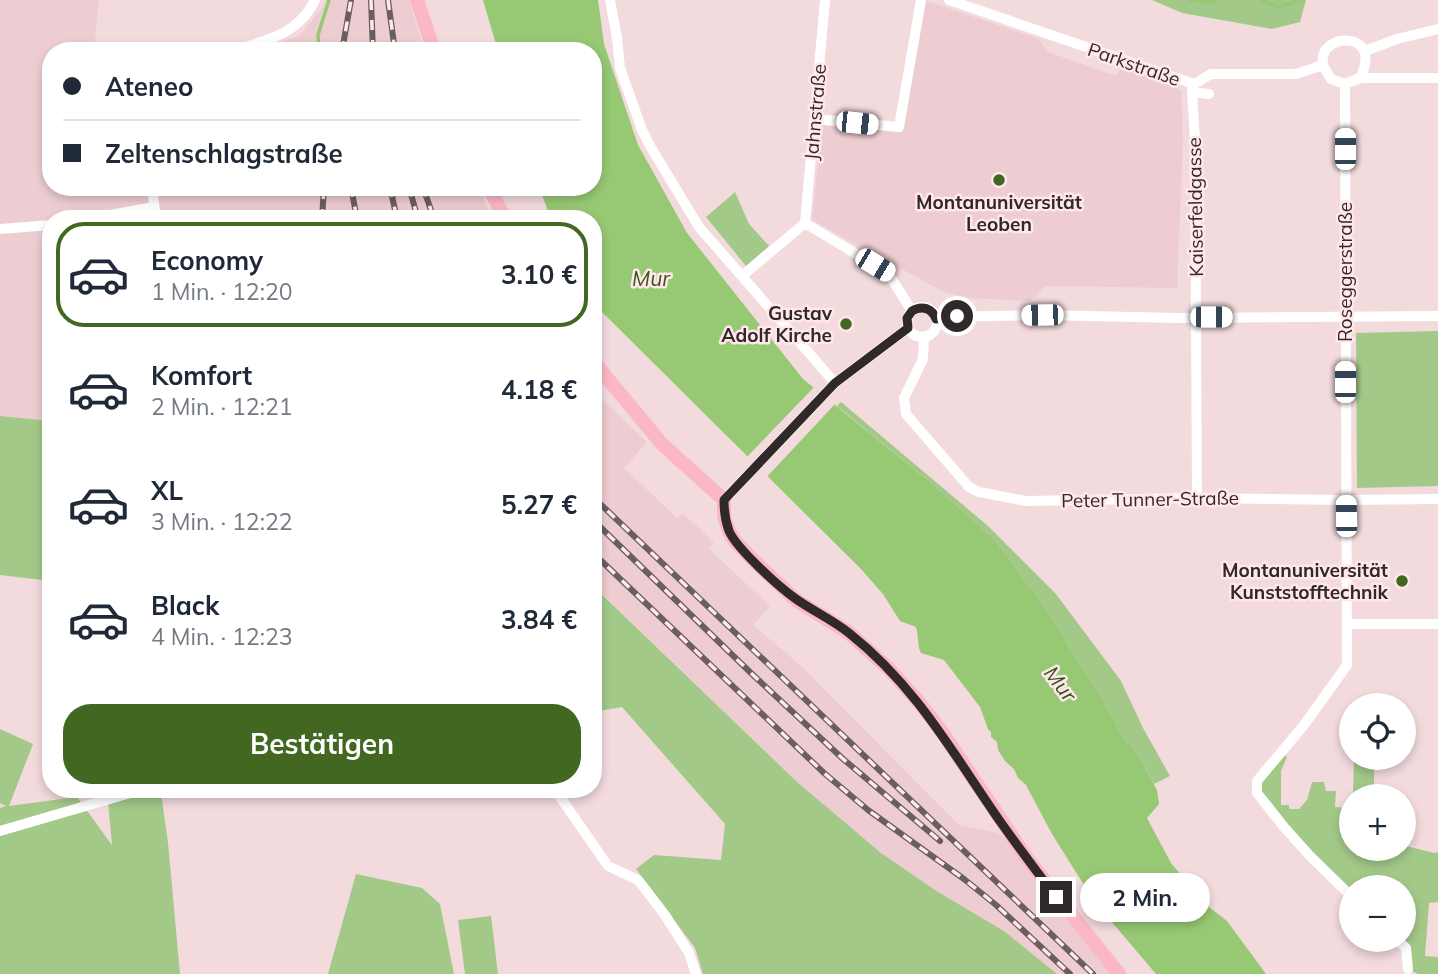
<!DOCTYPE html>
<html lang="de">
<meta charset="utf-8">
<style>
:root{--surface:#fff;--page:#f6f6f7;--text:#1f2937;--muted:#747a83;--line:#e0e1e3;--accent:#416721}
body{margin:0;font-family:Mulish,sans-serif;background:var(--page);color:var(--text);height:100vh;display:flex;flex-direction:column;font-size:26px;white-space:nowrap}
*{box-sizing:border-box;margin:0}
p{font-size:23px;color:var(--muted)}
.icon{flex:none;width:38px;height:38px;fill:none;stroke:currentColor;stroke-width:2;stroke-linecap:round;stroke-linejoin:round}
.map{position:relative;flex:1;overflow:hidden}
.panel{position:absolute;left:42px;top:210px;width:560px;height:588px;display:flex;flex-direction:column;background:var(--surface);border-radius:28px;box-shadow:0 4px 10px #0003}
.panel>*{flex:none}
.top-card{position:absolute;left:42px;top:42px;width:560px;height:154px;border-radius:28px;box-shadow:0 4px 10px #0003;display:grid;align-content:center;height:154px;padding:0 21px;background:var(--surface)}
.buttons{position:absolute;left:1339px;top:693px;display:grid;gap:14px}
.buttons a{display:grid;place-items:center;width:77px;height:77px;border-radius:50%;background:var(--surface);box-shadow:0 4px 10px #0003;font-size:35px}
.end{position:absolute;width:32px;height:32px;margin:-16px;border:9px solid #312829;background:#fff;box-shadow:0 0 0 4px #fff}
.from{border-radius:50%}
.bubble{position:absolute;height:49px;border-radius:24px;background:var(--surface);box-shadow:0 4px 10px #0003;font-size:23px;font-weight:700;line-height:49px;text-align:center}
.car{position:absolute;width:21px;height:42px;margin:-21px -10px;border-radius:9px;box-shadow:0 0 5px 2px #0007;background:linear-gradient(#fff 24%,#345 0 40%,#fff 0 76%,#345 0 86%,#fff 0)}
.top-card b{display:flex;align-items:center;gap:24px;height:66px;font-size:26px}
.top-card b+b{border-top:2px solid var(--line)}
.top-card i{width:18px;height:18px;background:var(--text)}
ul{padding:12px 0 0;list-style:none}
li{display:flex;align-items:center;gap:21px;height:105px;margin:0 14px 10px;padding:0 7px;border:4px solid transparent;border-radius:28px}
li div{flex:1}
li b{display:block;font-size:26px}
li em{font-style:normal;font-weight:700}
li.on{border-color:var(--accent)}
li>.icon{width:63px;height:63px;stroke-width:1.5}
.cta{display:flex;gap:14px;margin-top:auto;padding:14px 21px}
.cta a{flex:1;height:80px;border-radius:28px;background:var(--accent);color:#fff;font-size:28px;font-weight:700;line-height:80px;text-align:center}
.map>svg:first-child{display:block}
</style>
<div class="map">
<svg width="1438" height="974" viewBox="0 0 1438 974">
<rect width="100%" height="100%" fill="#f2dadd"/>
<path fill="#edcdd1" d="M0,0h99l-5,51h-43v136h427l14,32h-441v202l-51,-5z
M325,0h84l15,51h-169l44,-15 24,-29z
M924,0l115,39 9,13 68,24 5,-9 60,23 2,50 -6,148 -131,-2 -16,15 -62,-3 -24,-6 -132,-72 10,-95 80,5z
M593,391l54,51 -23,26 53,50 5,-5 15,13 17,17 -5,6 61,57 -17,19 47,40 159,160 39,8 9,7 54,73 50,61h-54l-176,-121 -85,-72 -203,-196z"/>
<path fill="#a3c989" d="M1152,0h154l-6,22 -28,7 -90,-16z
M735,192l14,32 20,22 -23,20 -40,-49z
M1438,331v155l-81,2 -1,-155z
M841,402l147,124 68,68 65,87 22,47 27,48 -16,8 -16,-29 -15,-18 -22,-40 -55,-88 -51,-69 -64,-57 -94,-77z
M0,416l51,5v160l-51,-6z
M593,586l203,195 85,72 57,39 66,39 53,43h-354l-8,-26 -59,-79 18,-14 67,5 4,-36 -103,-117 -29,5z
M0,729l33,15 -24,62 68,-9 35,48 -4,-43 53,-9 7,50 12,131h-180v-166l6,-2 -6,-3z
M1281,752l6,5 -6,14v34h8v4h10l8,-9 5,-18h12l2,9h10l-1,16 16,1v41h53v-7l2,4 28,7 4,-1v50l-9,1 -4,53 13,1v17h-20l-10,-5 -4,-29v-53h-53v9l-94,-103v-12z
M1354,758h20v38h-21z
M356,874l66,14 18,16 14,70h-126z
M491,916l7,58h-33l-7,-54z"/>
<path fill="#97c874" d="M483,0h115l6,44 34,101 49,88 116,146 128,104 64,57 51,69 55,88 22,40 15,18 19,35 2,14 -12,14 24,45 33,40 23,18 39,53h-110l-62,-73 -42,-67 -26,-49 -8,-7 -4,-9 -9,-8 -7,-11 -1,-8 -6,-5v-5l-3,-3 -8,-22 -36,-47 -23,-7c-4,-7 -2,-17 -5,-26l-16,-6 -17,-27 -22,-25 -261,-259 -7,-9v-82h-42l-12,-32h54v-136h-95z"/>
<path fill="#f2dadd" d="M816,385l21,17 -73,78 -20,-20z"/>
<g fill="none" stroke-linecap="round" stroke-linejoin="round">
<path stroke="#97c874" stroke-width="3.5" d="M1190,0l19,2 7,-2
M1259,0l20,7 23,-7
M319,51l-1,-16 11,-35"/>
<path stroke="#fff" stroke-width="10" d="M610,0l7,38 3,30 22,62 8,16 49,81 136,156
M825,0l-20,223 83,50 24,38
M949,0l245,84 17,-10h85l27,-9
M231,51c34,-10 67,-16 84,-51
M1365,51l32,-12 41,-10
M1360,78c25,-49 -43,-46 -37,-14 1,5 6,11 8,15l14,5 15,-6h78
M1194,84l-2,8 3,47 2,359
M1345,84l2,581 -43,60 -47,56v12l27,34 26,29 41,40
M1192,92l17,2
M814,119l85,8 22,-127
M152,187l4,32
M88,219l66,-12
M0,229l51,-4
M742,276l63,-53
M907 322a15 15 0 1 1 30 0a15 15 0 1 1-30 0Z
M936,319l6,-2 100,-2 137,3 259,-2
M924,337l-1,22 -19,39 2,16 63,73 10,5 47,9 171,-3 149,2 92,-1
M724,500l111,-117 73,-55
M1348,624h90
M550,789l8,5 50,72 30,14 27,35 24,38 7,21
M0,831l144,-42
M1397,940l9,8 2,21"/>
<path stroke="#fbb7c4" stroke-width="14" d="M417,0l17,51
M489,187l16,32
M593,361l69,83 62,56v17l5,14 5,9 18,19 44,41 53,33 40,36 30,33 23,30 84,125 93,117"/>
<g stroke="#6b5e5f" stroke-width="6">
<path id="rail" d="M371,0l2,51
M388,0l7,51
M342,51l9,-51
M351,187l6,32
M390,187l7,32
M409,187l9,32
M423,187l11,32
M322,219l2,-32
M593,497l500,477
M593,520l159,154 90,84 98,83
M593,553l231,220 44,37 96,69 32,26 74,69"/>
</g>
<use href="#rail" stroke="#ffe7ea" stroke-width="3.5" stroke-dasharray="10" stroke-linecap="butt"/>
</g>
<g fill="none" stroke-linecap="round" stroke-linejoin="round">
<path stroke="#312829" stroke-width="9" d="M957,316l-21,3c-4,-11 -14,-14 -24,-8l-5,7 1,10 -73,55 -111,117c0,11 1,20 5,31 8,18 50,56 67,68 17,12 37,21 53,34 69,55 104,121 153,191 17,24 35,48 54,73"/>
</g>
<g fill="#416721" stroke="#ffe7ea" stroke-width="2.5">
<circle cx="999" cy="180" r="7"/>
<circle cx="846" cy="324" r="7"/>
<circle cx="1402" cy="581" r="7"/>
</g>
<g text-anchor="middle" stroke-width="5" stroke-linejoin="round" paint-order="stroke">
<g font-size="19" fill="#312829" stroke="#ffe7ea">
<text transform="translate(1134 64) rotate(19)" y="7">Parkstraße</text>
<text transform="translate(815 112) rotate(-85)" y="7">Jahnstraße</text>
<text transform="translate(1195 207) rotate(-91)" y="7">Kaiserfeldgasse</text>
<text transform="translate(1345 272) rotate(-90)" y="7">Roseggerstraße</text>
<text transform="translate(1150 499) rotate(-1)" y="7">Peter Tunner-Straße</text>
</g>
<g font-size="19" font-weight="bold" fill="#312829" stroke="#ffe7ea" text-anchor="end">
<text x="999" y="209" text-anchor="middle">Montanuniversität<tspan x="999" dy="22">Leoben</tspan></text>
<text x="832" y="320">Gustav<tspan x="832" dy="22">Adolf Kirche</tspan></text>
<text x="1388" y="577">Montanuniversität<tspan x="1388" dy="22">Kunststofftechnik</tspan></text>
</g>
<g font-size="21" font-style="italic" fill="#36551c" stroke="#ffe7ea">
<text x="651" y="286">Mur</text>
<text transform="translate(1060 684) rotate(53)" y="7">Mur</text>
</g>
</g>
</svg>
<div class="buttons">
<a><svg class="icon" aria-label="locate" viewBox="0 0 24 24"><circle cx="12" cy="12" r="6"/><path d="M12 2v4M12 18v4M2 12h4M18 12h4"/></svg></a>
<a>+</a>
<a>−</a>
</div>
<i class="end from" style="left:957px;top:316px"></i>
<i class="end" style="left:1056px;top:897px"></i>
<div class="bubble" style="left:1080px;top:873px;width:130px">2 Min.</div>
<i class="car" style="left:857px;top:123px;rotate:96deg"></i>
<i class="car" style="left:1345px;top:149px;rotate:0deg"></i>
<i class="car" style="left:875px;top:265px;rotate:121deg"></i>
<i class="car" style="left:1042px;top:315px;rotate:269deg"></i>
<i class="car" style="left:1211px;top:317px;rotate:90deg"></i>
<i class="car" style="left:1345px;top:382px;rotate:0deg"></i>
<i class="car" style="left:1346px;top:516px;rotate:359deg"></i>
<div class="top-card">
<b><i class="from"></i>Ateneo</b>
<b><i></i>Zeltenschlagstraße</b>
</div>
<section class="panel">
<ul>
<li class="on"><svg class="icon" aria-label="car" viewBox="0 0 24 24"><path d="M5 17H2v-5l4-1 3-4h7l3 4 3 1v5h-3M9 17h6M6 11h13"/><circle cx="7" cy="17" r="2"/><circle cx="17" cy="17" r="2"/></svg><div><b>Economy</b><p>1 Min. · 12:20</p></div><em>3.10 €</em></li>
<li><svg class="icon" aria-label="car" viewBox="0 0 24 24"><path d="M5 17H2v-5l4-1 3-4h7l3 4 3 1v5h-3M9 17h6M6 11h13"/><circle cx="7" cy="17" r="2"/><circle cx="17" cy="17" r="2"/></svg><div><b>Komfort</b><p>2 Min. · 12:21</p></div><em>4.18 €</em></li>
<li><svg class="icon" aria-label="car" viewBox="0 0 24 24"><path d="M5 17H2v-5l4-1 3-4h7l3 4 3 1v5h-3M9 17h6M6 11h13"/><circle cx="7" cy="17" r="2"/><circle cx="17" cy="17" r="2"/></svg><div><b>XL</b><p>3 Min. · 12:22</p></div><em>5.27 €</em></li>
<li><svg class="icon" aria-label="car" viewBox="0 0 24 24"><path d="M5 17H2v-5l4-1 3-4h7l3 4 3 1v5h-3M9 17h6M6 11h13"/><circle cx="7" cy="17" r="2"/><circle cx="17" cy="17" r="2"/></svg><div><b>Black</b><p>4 Min. · 12:23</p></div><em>3.84 €</em></li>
</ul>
<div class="cta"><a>Bestätigen</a></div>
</section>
</div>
